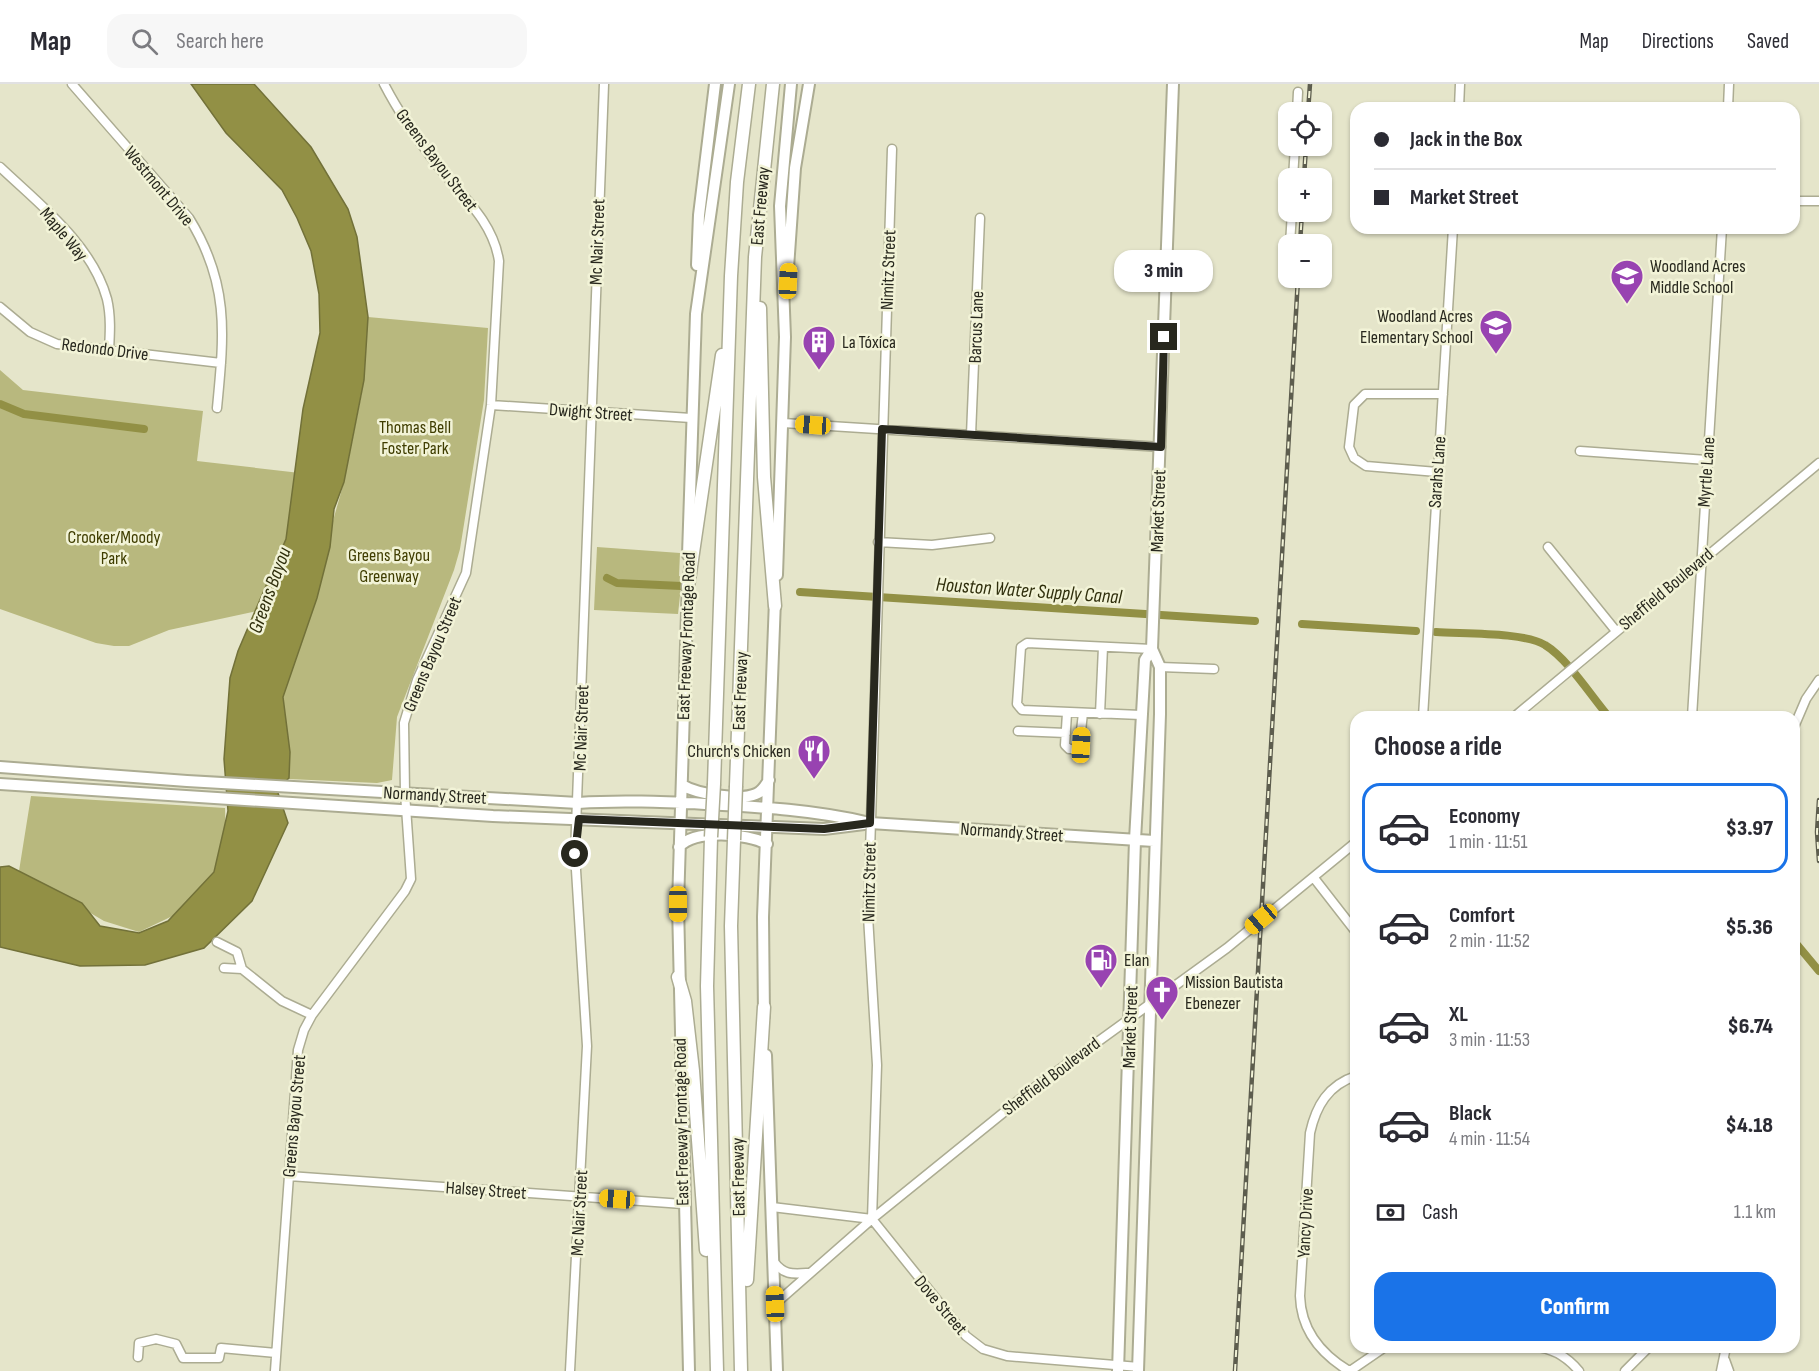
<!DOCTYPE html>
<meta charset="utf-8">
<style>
:root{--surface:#fff;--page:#f7f7f7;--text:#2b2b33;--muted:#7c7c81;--line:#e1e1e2;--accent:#1a73e8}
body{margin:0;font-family:"Sofia Sans Condensed",sans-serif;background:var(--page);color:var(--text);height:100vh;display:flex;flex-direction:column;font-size:22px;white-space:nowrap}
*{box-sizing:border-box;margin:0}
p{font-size:20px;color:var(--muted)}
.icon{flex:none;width:33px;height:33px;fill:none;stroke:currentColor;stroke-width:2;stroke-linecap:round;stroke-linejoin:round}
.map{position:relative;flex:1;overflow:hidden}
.details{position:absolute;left:1350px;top:627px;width:450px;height:642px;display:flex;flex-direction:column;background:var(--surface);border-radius:18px;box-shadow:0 2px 4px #0004}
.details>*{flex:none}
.banner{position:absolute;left:1350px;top:18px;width:450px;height:132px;border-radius:18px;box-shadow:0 2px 4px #0004;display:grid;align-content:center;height:132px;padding:0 24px;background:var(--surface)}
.controls{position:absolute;left:1278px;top:18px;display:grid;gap:12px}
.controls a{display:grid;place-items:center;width:54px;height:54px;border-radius:12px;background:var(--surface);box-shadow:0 2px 4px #0004;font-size:30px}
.end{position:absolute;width:27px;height:27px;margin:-14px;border:8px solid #28281e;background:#fff;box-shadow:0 0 0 3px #fff}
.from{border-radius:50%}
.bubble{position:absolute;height:42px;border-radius:18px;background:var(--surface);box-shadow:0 2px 4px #0004;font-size:20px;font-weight:800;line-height:42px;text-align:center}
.car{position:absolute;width:18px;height:36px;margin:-18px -9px;border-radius:8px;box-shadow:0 0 4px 2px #0007;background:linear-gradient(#f5c518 24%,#345 0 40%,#f5c518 0 76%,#345 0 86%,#f5c518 0)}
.banner b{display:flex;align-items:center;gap:21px;height:57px;font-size:22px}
.banner b+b{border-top:2px solid var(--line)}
.banner i{width:15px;height:15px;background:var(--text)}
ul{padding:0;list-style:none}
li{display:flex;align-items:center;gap:18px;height:90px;margin:0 12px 9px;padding:0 12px;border:3px solid transparent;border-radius:18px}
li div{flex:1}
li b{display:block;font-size:22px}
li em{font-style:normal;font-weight:800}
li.active{border-color:var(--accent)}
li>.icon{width:54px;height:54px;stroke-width:1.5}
h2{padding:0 24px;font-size:27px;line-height:72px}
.pay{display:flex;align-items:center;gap:15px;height:66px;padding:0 24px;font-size:22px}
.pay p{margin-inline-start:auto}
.primary-button{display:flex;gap:12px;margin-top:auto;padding:12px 24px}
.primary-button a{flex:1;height:69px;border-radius:18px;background:var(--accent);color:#fff;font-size:24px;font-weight:800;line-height:69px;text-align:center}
header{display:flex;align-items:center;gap:36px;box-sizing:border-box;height:84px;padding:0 30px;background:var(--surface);border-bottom:2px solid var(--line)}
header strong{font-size:28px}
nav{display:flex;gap:33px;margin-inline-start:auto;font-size:21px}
.search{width:420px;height:54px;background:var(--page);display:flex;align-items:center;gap:15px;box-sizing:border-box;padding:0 21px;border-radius:18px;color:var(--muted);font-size:22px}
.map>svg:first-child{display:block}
</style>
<header>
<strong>Map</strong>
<div class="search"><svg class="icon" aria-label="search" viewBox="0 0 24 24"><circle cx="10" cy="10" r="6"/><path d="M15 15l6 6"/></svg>Search here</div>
<nav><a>Map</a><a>Directions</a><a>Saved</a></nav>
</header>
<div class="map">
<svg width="1819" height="1287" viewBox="0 0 1819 1287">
<rect width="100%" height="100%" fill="#e5e5ca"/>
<path fill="#b8b87e" d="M368,233l120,11 -4,72 -24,149 -6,21 -57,147 -5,63 -15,3 -88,-4 1,-27 -7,-55 61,-215 18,-90z
M0,286l23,20 180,21 -6,50 103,12 -8,56 -30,81 -93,20 -40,16h-15l-18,-3 -96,-34z
M597,463l83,6 -1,23 3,1 -4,37 -84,-4z
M31,712l194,12 1,42 -22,51 -65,31 -35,-11 -85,-50z"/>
<path fill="#929045" stroke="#727139" stroke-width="1.5" d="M191,0h63l57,63 37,62 9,28 11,80 -4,63 -20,102 -10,27 -4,38 -13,51 -34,99 7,55 -1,26 -12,12 11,33 -36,78 -48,47 -59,17 -65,1 -80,-19v-80l9,-1 73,37 18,23 39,7 29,-12 46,-49 14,-61 -4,-52 6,-81 8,-27 48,-112 17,-130 17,-76 -1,-39 -8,-43 -14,-33 -15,-28 -56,-57z"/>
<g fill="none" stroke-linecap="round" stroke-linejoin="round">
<path stroke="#929045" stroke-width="8" d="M0,320l24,10 120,15
M607,494l10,5 64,3
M800,508l455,29
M1302,540l114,7
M1436,548c25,2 89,0 109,13 23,14 46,51 64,72
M1794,857l25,30"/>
<g stroke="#acac92" stroke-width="11">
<path id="minor" d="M72,0l117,134c41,66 35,117 28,190
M1459,24l1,-24
M1728,24l1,-24
M1297,28l1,-20
M0,83c39,37 92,77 107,132 4,17 3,34 2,51
M1293,94l2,-32
M1794,117h25
M1290,160l2,-32
M1288,197v-17
M0,223l30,25 27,12 164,19
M491,321l200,13
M783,339l378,24
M971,351l9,-217
M1580,367l127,9
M1437,388l-71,-6 -12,-8 -5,-11 5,-42 11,-11h78
M878,458l54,3 58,-7
M1548,463l68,84
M1160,583l54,2
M1067,629l-2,32 4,4h10l4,-36
M1100,630l3,-67
M1141,631l-119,-5 -5,-6 4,-57 6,-4 125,6
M1423,633l30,-489
M1514,633l305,-254
M1692,633l30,-489
M1794,643l12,-28 13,-19
M1018,647l48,2
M1314,794l42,54
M217,858l20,10 5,17 40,32 30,14
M224,884l18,1
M289,1092l394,28
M772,1123l100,12
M872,1135l5,-154 -9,-149 24,-767
M872,1135l94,117 17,13 24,7 132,11
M774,1178c10,13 18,12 34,11
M775,1220l97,-85 162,-131 193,-140 129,-106
M1535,1263c18,1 33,11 44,24
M138,1273l1,-14 17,-4 20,5 7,14h36l2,-10 55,5
M1725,1276l4,11
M275,1287l23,-321 6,-20 8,-15 93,-124 6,-12 -6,-86 -1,-70 13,-43 49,-107 25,-168 8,-144c-6,-40 -38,-66 -62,-96 -20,-26 -38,-52 -53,-81
M570,1287l17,-325 -12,-192 29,-770
M1349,1287c-28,-17 -48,-41 -49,-75l10,-163c6,-27 18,-48 46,-57
M1350,1287l35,-24
M1625,1287l24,-24
M1721,1287l5,-24"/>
</g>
<g stroke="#acac92" stroke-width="14">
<path id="major" d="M697,181l2,-50 16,-131
M788,184l7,-100 14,-84
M688,471l8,-241 33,-230
M777,491l8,-238 -5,-131 11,-122
M688,496l-10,325 11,466
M0,683l187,14 391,22c43,-3 85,-1 128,1 55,3 110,6 164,19l284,18
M0,700l493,32 331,13 40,-5
M682,701c15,9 58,16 74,9 7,-3 9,-8 13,-14
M679,763c16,-18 68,-14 88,-3
M764,932l-1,-99 12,-317
M766,971l11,316
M1118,1287l17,-531 10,-180 7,-11
M1138,1287l22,-657v-47l-8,-18 21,-565"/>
</g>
<g stroke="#acac92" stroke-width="15">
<path id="highway" d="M760,224l4,169 11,129
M688,503l34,-232
M714,700l17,-508 6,-94 12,-98
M736,702l19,-529 18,-173
M711,753l-4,149 10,385
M734,756l-3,86 10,445
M678,893l7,24 8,70 13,179
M747,1196l17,-273"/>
</g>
<use href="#minor" stroke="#fff" stroke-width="8"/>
<use href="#major" stroke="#fff" stroke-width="10"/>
<use href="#highway" stroke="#fff" stroke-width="12"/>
<g stroke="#5d5d4e" stroke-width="4.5">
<path id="rail" d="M1308,28l2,-28
M1304,94l2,-32
M1300,160l2,-32
M1819,716l-2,32 2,29
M1235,1287l63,-1093"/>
</g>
<use href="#rail" stroke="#f2f3d7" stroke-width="2" stroke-dasharray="7" stroke-linecap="butt"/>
<g stroke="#acac92" stroke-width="15" stroke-linecap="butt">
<path id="highway-bridge" d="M711,753l3,-53
M734,756l2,-54"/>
</g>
<use href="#highway-bridge" stroke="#fff" stroke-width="12"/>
</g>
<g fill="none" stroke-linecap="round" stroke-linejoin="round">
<path stroke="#28281e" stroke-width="8" d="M575,770l4,-35 245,10 46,-6 12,-394 279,18 3,-110"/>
</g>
<defs>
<g id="school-pin" transform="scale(1.725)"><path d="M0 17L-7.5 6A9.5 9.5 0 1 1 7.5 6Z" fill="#9843b1" stroke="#f2f3d7"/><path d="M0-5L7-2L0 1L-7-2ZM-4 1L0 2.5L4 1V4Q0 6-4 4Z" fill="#fff"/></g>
<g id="building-pin" transform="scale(1.725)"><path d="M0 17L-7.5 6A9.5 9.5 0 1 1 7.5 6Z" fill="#9843b1" stroke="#f2f3d7"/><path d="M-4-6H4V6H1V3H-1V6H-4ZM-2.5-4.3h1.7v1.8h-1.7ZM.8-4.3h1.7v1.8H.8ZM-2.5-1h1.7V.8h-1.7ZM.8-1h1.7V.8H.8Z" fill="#fff"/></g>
<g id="restaurant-pin" transform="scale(1.725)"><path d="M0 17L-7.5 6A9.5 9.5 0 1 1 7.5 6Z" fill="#9843b1" stroke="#f2f3d7"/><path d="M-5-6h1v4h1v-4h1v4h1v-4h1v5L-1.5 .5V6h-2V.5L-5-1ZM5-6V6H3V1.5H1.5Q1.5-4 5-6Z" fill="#fff"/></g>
<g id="fuel-pin" transform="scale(1.725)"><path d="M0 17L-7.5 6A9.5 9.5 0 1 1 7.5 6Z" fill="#9843b1" stroke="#f2f3d7"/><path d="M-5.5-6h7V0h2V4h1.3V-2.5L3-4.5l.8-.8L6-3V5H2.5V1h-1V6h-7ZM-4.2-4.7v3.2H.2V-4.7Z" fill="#fff"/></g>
<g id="church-pin" transform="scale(1.725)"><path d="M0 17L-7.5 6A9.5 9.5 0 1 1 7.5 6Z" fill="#9843b1" stroke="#f2f3d7"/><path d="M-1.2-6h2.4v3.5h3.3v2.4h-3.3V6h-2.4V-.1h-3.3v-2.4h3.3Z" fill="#fff"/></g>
</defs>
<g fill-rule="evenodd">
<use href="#school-pin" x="1627" y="192"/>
<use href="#school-pin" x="1496" y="242"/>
<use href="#building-pin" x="819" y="258"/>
<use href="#restaurant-pin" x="814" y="667"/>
<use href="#fuel-pin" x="1101" y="876"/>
<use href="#church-pin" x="1162" y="908"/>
</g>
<g text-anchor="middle" stroke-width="5" stroke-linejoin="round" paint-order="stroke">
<g font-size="18" fill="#28281e" stroke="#f2f3d7">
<text transform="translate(437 76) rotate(53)" y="6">Greens Bayou Street</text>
<text transform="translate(159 102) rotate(50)" y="6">Westmont Drive</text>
<text transform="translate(760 122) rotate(-85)" y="6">East Freeway</text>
<text transform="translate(64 150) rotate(50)" y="6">Maple Way</text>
<text transform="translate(597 158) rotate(-88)" y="6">Mc Nair Street</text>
<text transform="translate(888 186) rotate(-88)" y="6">Nimitz Street</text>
<text transform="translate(976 243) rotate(-88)" y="6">Barcus Lane</text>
<text transform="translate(105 265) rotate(7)" y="6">Redondo Drive</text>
<text transform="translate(591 328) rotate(4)" y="6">Dwight Street</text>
<text transform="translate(1437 388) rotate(-86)" y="6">Sarahs Lane</text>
<text transform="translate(1706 388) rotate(-86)" y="6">Myrtle Lane</text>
<text transform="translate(1158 427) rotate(-88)" y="6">Market Street</text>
<text transform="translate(1666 505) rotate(-40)" y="6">Sheffield Boulevard</text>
<text transform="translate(686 552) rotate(-88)" y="6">East Freeway Frontage Road</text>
<text transform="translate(432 570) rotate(-67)" y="6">Greens Bayou Street</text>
<text transform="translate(740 607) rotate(-88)" y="6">East Freeway</text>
<text transform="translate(581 644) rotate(-88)" y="6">Mc Nair Street</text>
<text transform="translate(435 711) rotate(3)" y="6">Normandy Street</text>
<text transform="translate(1012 748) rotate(4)" y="6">Normandy Street</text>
<text transform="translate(869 798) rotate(-89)" y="6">Nimitz Street</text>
<text transform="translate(1130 943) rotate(-88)" y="6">Market Street</text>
<text transform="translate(1051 992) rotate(-37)" y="6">Sheffield Boulevard</text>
<text transform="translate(294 1032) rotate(-85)" y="6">Greens Bayou Street</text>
<text transform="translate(681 1038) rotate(-91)" y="6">East Freeway Frontage Road</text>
<text transform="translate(738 1093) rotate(-91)" y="6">East Freeway</text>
<text transform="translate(486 1106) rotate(4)" y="6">Halsey Street</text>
<text transform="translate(579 1129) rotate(-87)" y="6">Mc Nair Street</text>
<text transform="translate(1305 1139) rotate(-87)" y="6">Yancy Drive</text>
<text transform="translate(941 1221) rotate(50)" y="6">Dove Street</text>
</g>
<g font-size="18" fill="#28281e" stroke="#f2f3d7" text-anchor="start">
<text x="1650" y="188">Woodland Acres<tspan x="1650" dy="21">Middle School</tspan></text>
<text x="1473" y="238" text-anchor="end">Woodland Acres<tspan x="1473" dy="21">Elementary School</tspan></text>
<text x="842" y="264">La Tóxíca</text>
<text x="791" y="673" text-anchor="end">Church's Chicken</text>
<text x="1124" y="882">Elan</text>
<text x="1185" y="904">Mission Bautista<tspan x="1185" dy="21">Ebenezer</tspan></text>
</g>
<g font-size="18" fill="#3f3d00" stroke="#f2f3d7">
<text x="415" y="349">Thomas Bell<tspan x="415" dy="21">Foster Park</tspan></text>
<text x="114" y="459">Crooker/Moody<tspan x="114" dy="21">Park</tspan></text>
<text x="389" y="477">Greens Bayou<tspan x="389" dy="21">Greenway</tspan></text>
</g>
<g font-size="20" font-style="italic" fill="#2f2e0c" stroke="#f2f3d7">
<text transform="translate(269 506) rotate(-70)" y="7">Greens Bayou</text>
<text transform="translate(1029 506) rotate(4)" y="7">Houston Water Supply Canal</text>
</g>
</g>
</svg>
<div class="controls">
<a><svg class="icon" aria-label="locate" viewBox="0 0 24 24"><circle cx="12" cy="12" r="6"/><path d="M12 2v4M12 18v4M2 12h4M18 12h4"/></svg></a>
<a>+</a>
<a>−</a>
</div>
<i class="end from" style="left:575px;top:770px"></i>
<i class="end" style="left:1164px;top:253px"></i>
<div class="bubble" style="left:1114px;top:166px;width:99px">3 min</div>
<i class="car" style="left:788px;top:197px;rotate:3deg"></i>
<i class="car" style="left:813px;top:341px;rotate:274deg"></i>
<i class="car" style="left:1081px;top:661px;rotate:3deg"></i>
<i class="car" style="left:678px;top:820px;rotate:180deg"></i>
<i class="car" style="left:1261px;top:835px;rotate:230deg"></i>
<i class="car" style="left:617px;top:1115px;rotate:274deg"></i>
<i class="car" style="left:775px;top:1220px;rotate:358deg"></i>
<div class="banner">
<b><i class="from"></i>Jack in the Box</b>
<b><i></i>Market Street</b>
</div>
<section class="details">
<h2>Choose a ride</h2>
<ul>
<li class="active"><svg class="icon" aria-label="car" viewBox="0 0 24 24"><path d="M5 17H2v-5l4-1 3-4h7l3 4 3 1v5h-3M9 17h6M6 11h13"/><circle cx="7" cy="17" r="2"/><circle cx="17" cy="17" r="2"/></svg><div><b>Economy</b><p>1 min · 11:51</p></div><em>$3.97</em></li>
<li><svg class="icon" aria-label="car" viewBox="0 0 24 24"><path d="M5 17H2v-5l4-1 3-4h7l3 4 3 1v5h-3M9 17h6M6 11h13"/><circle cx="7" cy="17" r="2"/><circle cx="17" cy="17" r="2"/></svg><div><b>Comfort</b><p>2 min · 11:52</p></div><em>$5.36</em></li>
<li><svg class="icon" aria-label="car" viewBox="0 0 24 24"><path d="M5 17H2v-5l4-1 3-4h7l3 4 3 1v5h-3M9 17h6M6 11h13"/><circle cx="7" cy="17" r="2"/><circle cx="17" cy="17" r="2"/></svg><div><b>XL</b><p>3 min · 11:53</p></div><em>$6.74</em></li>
<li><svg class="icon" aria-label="car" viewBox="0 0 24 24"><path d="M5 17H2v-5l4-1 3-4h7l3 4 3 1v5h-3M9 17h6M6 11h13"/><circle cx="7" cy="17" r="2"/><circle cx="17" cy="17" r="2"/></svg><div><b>Black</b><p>4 min · 11:54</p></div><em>$4.18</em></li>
</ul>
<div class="pay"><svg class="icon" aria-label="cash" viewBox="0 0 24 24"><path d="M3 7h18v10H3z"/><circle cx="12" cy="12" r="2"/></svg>Cash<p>1.1 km</p></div>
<div class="primary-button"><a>Confirm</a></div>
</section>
</div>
